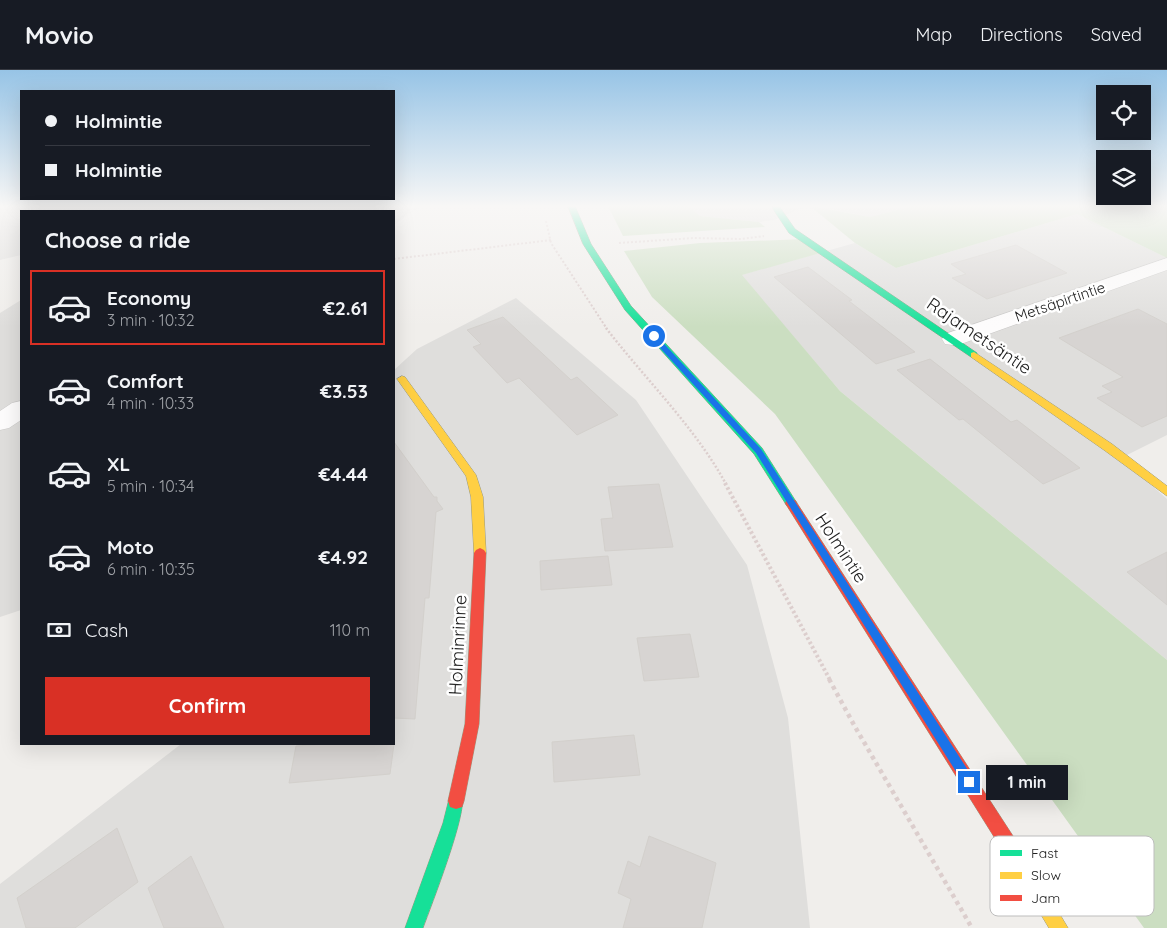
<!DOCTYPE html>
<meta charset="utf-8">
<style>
:root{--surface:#171b24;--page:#20242c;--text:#f1f3f6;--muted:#9ea1a6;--line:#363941;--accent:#d93025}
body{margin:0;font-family:Quicksand,sans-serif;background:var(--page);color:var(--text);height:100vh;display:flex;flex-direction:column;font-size:19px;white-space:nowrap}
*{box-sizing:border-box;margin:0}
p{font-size:16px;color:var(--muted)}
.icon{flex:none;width:28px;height:28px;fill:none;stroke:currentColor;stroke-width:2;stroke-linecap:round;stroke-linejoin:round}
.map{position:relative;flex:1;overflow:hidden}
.drawer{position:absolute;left:20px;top:140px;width:375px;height:535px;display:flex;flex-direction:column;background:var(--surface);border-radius:0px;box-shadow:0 5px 20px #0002}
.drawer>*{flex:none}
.hud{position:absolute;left:20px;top:20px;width:375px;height:110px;border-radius:0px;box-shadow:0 5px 20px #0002;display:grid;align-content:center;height:110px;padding:0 25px;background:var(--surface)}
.buttons{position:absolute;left:1096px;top:15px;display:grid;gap:10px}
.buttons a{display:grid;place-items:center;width:55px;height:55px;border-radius:0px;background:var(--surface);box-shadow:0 5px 20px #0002;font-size:25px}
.end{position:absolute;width:22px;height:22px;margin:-11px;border:6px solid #1a73e8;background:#fff;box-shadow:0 0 0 2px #fff}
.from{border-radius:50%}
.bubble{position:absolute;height:35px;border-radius:0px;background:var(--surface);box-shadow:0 5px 20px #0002;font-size:16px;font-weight:700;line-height:35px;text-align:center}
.hud b{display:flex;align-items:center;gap:18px;height:48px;font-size:19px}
.hud b+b{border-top:1px solid var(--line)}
.hud i{width:12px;height:12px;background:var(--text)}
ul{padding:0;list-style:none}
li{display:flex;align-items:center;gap:15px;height:75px;margin:0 10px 8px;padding:0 15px;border:2px solid transparent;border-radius:0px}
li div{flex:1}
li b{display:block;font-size:19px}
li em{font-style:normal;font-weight:700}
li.current{border-color:var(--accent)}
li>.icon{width:45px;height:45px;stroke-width:1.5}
h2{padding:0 25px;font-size:22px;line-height:60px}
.pay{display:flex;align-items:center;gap:12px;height:55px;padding:0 25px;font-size:19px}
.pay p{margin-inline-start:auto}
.cta{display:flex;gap:10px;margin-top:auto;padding:10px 25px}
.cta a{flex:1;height:58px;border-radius:0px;background:var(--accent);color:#fff;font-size:20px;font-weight:700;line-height:58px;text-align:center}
header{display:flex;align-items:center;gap:30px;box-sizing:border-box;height:70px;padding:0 25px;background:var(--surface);border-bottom:1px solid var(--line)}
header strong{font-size:24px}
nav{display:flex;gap:28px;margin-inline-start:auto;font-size:18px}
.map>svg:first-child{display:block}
</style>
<header>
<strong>Movio</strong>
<nav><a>Map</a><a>Directions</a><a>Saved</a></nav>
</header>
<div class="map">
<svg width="1167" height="858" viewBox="0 0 1167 858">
<rect width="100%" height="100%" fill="#f0eeeb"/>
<path fill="#dfdedc" d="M0,136h420l-26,19v-14h-174l3,-2 -9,2h-193v44l-21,5z
M688,136h118l-32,14 -15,2 -59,-6z
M816,136h97l-43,11z
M1077,144l90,44v177l-46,23 46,41v161l-327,-269 -99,-116 114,-32 41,25z
M516,228l120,102 111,165 41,153 22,210h-810v-44l181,-140h213v-374l23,-21z
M21,230v310l-21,7v-304z"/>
<path fill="#cbdec1" d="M608,136h80l12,10 59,6 6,5 -142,9z
M810,136l60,11 43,-11h254v52l-90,-44 -181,54 -41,-25z
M805,169l19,13 -82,23 98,116 327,269v268h-23l-369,-514 -123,-117 -28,-46 76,-8z"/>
<path fill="#d7d4d2" stroke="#d3d0cc" d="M1016,175l51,28 -80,26 -35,-21 14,-4 -15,-10z
M808,197l44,33 -3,1 66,51 -39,12 -102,-87z
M1138,239l29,15v92l-25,11 -45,-29 15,-6 -10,-6 21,-9 -64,-39z
M503,247l68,63 6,-3 41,38 -41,20 -58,-57 -12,5 -34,-36 8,-3 -14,-14z
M930,289l81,63 6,-2 63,48 -37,16 -80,-65 -4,1 -62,-50z
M394,372l40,55h3v4l6,8 -7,3 -7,86h-4l-10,121 -21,-1z
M659,414l14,63 -68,4 -4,-32 12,-1 -5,-31z
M1167,482v53l-40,-33z
M608,486l4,29 -71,5 -1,-29z
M690,564l9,43 -55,4 -7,-43z
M634,665l6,40 -86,7 -2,-40z
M326,674h68l-4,30 -101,9 7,-37z
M117,758l21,54 -63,46h-49l-9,-30z
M649,766l67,27 -14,65h-79l8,-29 -13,-6 10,-32 12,6z
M191,786l33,72h-60l-16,-40z"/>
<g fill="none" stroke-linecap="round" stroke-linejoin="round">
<g stroke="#c9c8c7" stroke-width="1">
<path id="street" d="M246,136h17l2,5h-16z
M1167,188v12l-206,74 -8,1 -8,-1 -3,-5 3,-5z
M21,331v19l-12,8 -9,2v-19l12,-8z"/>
</g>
<g stroke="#999a82" stroke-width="1">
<path id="fast" d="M568,136h7l16,38 40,62 131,142 33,52 2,3 -2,3h-8l-33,-52 -129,-144 -42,-66z
M773,136h6l16,23 182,124v4h-6l-182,-124 -16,-24z
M456,723l6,2c6,17 -31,111 -39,133h-18l38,-105 7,-28z"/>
</g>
<g stroke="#999a82" stroke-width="1">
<path id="slow" d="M974,282l138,92 55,42v10l-63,-46 -133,-93v-4z
M402,306l3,1 71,98 7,22 3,56 -2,3 -4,2 -4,-2 -2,-3 -3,-56 -5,-21 -69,-97z
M1007,764l6,2 55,92h-19l-48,-80 -2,-6 2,-6z"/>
</g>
<g stroke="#999a82" stroke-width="1">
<path id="jam" d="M791,429l4,1 218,336 2,6 -2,6 -6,2 -6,-2 -214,-342 -2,-3 2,-3z
M480,478l4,2 2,3 -7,171 -15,77 -2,6 -6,2 -6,-2 -2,-6 17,-77 9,-171 2,-3z"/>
</g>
<path stroke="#dccecd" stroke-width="2" stroke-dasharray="2 2" stroke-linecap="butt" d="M546,151l5,22 56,86
M619,173l75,-5 47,1 23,-3
M394,189l157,-19"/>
<path stroke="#dccecd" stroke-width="2.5" stroke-dasharray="2 2" stroke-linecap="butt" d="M606,258c40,52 88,98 120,156"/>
<path stroke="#dccecd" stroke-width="4" stroke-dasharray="2.5 2.5" stroke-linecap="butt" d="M725,413l105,197"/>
<path stroke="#dccecd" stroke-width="4.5" stroke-dasharray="4 4" stroke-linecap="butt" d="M829,609l25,46 118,203"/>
<use href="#street" fill="#fdfcfc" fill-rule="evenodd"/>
<use href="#fast" fill="#16e098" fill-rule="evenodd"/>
<use href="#slow" fill="#ffcf43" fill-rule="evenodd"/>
<use href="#jam" fill="#f24e42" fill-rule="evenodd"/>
</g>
<linearGradient id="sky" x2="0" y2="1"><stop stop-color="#97c4e6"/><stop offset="0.53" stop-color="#f8f7f6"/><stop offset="1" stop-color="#f8f7f6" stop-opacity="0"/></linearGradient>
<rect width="1167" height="257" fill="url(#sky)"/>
<path fill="#1a73e8" d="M651,265h5l105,114 212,329 2,4 -2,4 -4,1 -4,-1 -209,-333 -105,-115z"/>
<g text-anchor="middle" stroke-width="5" stroke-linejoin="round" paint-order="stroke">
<g font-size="15" fill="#222" stroke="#fff">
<text transform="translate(1060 232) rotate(-19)" y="5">Metsäpirtintie</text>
</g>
<g font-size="18" fill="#222" stroke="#fff">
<text transform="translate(979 266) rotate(34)" y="6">Rajametsäntie</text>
<text transform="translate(841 478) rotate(57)" y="6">Holmintie</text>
<text transform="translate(458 575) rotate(-87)" y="6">Holminrinne</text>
</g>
</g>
<rect x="990" y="766" width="164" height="80" rx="8" fill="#fff" stroke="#bdbdbd" stroke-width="1"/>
<rect x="1000" y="780" width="22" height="6" fill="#16e098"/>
<rect x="1000" y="802" width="22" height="7" fill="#ffcf43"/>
<rect x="1000" y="825" width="22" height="6" fill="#f24e42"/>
<g font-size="14" fill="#222">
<text x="1031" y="788">Fast</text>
<text x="1031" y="810">Slow</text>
<text x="1031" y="833">Jam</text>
</g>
</svg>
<div class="buttons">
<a><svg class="icon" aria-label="locate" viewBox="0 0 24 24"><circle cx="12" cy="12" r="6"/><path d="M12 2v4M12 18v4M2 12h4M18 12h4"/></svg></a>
<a><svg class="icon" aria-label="layers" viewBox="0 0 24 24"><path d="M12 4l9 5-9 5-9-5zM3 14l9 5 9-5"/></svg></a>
</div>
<i class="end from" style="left:654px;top:266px"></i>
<i class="end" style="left:969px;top:712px"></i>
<div class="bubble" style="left:986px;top:695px;width:82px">1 min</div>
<div class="hud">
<b><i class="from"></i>Holmintie</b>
<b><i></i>Holmintie</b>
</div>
<section class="drawer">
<h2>Choose a ride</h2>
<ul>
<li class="current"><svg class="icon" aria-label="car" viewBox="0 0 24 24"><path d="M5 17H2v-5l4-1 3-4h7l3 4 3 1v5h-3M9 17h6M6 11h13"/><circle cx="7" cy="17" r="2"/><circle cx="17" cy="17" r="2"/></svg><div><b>Economy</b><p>3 min · 10:32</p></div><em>€2.61</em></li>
<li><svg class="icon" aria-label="car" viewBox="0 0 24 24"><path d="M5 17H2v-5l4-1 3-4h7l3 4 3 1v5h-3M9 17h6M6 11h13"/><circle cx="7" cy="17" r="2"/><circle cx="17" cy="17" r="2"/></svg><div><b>Comfort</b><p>4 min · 10:33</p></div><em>€3.53</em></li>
<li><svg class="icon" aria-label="car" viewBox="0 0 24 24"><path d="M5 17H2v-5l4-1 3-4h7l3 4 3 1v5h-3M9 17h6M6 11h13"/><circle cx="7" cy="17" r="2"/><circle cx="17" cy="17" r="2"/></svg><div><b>XL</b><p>5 min · 10:34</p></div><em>€4.44</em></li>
<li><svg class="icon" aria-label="car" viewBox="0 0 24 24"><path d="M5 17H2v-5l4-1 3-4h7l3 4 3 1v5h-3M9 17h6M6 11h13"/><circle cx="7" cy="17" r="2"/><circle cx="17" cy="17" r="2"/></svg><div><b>Moto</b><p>6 min · 10:35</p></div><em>€4.92</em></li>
</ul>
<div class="pay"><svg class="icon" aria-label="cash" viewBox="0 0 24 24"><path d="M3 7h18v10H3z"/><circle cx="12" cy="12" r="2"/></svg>Cash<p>110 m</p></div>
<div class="cta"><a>Confirm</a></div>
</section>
</div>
